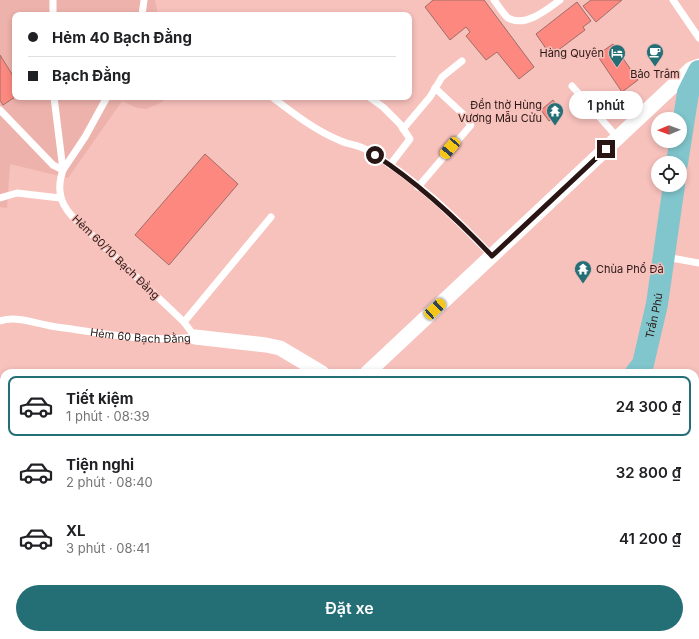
<!DOCTYPE html>
<html lang="vi">
<meta charset="utf-8">
<style>
:root{--surface:#fff;--page:#f6f6f6;--text:#202124;--muted:#757577;--line:#e0e0e0;--accent:#246e76}
body{margin:0;font-family:Inter,sans-serif;background:var(--page);color:var(--text);height:100vh;display:flex;flex-direction:column;font-size:15px;white-space:nowrap}
*{box-sizing:border-box;margin:0}
p{font-size:13px;color:var(--muted)}
.icon{flex:none;width:22px;height:22px;fill:none;stroke:currentColor;stroke-width:2;stroke-linecap:round;stroke-linejoin:round}
.map{position:relative;flex:1;overflow:hidden}
.side{position:absolute;left:0px;top:369px;width:699px;height:270px;display:flex;flex-direction:column;background:var(--surface);border-radius:12px 12px 0 0;box-shadow:0 2px 6px #0003}
.side>*{flex:none}
.banner{position:absolute;left:12px;top:12px;width:400px;height:88px;border-radius:8px;box-shadow:0 2px 6px #0003;display:grid;align-content:center;height:88px;padding:0 16px;background:var(--surface)}
.needle{width:26px;rotate:269deg}
.tools{position:absolute;left:651px;top:112px;display:grid;gap:8px}
.tools a{display:grid;place-items:center;width:36px;height:36px;border-radius:50%;background:var(--surface);box-shadow:0 2px 6px #0003;font-size:20px}
.end{position:absolute;width:18px;height:18px;margin:-9px;border:5px solid #291614;background:#fff;box-shadow:0 0 0 2px #fff}
.from{border-radius:50%}
.bubble{position:absolute;height:28px;border-radius:14px;background:var(--surface);box-shadow:0 2px 6px #0003;font-size:13px;font-weight:600;line-height:28px;text-align:center}
.car{position:absolute;width:12px;height:24px;margin:-12px -6px;border-radius:5px;box-shadow:0 0 3px 1px #0007;background:linear-gradient(#f5c518 24%,#345 0 40%,#f5c518 0 76%,#345 0 86%,#f5c518 0)}
.banner b{display:flex;align-items:center;gap:14px;height:38px;font-size:15px}
.banner b+b{border-top:1px solid var(--line)}
.banner i{width:10px;height:10px;background:var(--text)}
ul{padding:7px 0 0;list-style:none}
li{display:flex;align-items:center;gap:12px;height:60px;margin:0 8px 6px;padding:0 8px;border:2px solid transparent;border-radius:8px}
li div{flex:1}
li b{display:block;font-size:15px}
li em{font-style:normal;font-weight:600}
li.on{border-color:var(--accent)}
li>.icon{width:36px;height:36px;stroke-width:1.5}
.primary-button{display:flex;gap:8px;margin-top:auto;padding:8px 16px}
.primary-button a{flex:1;height:46px;border-radius:24px;background:var(--accent);color:#fff;font-size:16px;font-weight:600;line-height:46px;text-align:center}
.map>svg:first-child{display:block}
</style>
<div class="map">
<svg width="699" height="639" viewBox="0 0 699 639">
<rect width="100%" height="100%" fill="#f7c1bc"/>
<path fill="#eeb2ac" d="M0,0h155l3,15h-143v82h153l-8,6 -14,6 -9,-1 -15,-7 -54,77 -58,-14 -3,44 -7,-1z"/>
<path fill="#56ae5e" d="M699,614v25h-52l9,-4h39v-19z
M532,635h48l2,4h-48z"/>
<path fill="#fc887f" stroke="#9e6e69" d="M433,0h51l50,67 -15,12 -22,-27 -11,8 -20,-24 4,-4 -4,-5 -16,13 -25,-33z
M591,0h31l-26,22 -13,-16z
M577,2l14,19 -8,6 2,3 -28,21 -2,-3 -6,5 -13,-19z
M613,44l25,36 -16,12 -25,-37z
M0,55l15,24v18l-12,8 -3,-5z
M553,100l8,11 -12,10 -8,-11z
M205,154l33,30 -69,81 -34,-30z"/>
<g fill="none" stroke-linecap="round" stroke-linejoin="round">
<path stroke="#b18783" stroke-width="2.5" stroke-dasharray="4 2" stroke-linecap="butt" d="M695,417l4,5"/>
<g stroke="#fff" stroke-width="7">
<path d="M53,0v15"/>
<path d="M494,0c4,5 9,14 14,18 17,10 40,-9 52,-18"/>
<path d="M673,0l26,38"/>
<path d="M142,15l2,-15"/>
<path d="M572,86l46,52"/>
<path d="M272,97c22,17 44,34 69,44 9,4 18,4 26,9 47,27 88,67 125,106"/>
<path d="M369,97l14,10 17,17 10,15 -20,26"/>
<path d="M0,110l53,55 10,5 22,-33 22,-40"/>
<path d="M403,129l27,-32 12,-20 20,-16"/>
<path d="M418,187l53,-62 -8,-11 -28,-26"/>
<path d="M0,198l17,-5 43,5"/>
<path d="M666,257l33,6"/>
<path id="s1" d="M0,321c18,-6 39,4 57,6 46,6 92,16 138,10l-11,-15 -96,-91c-21,-17 -35,-33 -25,-61l-9,-73"/>
<path d="M184,322l87,-105"/>
<path d="M0,580l4,4"/>
<path d="M695,627h4"/>
<path d="M69,635l3,4"/>
<path d="M160,635l3,4"/>
<path d="M278,635l3,4"/>
<path d="M595,635l2,4"/>
<path d="M481,639l5,-2 8,2"/>
<path d="M634,639l5,-4"/>
</g>
<path stroke="#fff" stroke-width="15" d="M195,337l71,8 14,3 42,25
M367,373l324,-304 8,-3
M47,639l5,-4"/>
<g stroke="#81c6cd" stroke-width="22">
<path d="M677,163l11,-70 11,-22"/>
<path id="s2" d="M636,373l7,-9 14,-60 17,-119"/>
<path d="M341,639l5,-4"/>
</g>
</g>
<g fill="none" stroke-linecap="round" stroke-linejoin="round">
<path stroke="#291614" stroke-width="5" d="M375,155c43,28 82,64 117,101l114,-107"/>
</g>
<defs>
<g id="cafe-pin" transform="scale(0.9)"><path d="M0 17L-7.5 6A9.5 9.5 0 1 1 7.5 6Z" fill="#246e76" stroke="#f7c1bc"/><path d="M-5.5-4.5H6V0H3Q3 3.5 0 3.5H-2.5Q-5.5 3.5-5.5 0ZM3-3.2v2h1.7v-2ZM-6 4.5H4V6H-6Z" fill="#fff"/></g>
<g id="hotel-pin" transform="scale(0.9)"><path d="M0 17L-7.5 6A9.5 9.5 0 1 1 7.5 6Z" fill="#246e76" stroke="#f7c1bc"/><path d="M-6-4.5h1.5V1H6V5H4.5V3h-9V5H-6ZM-4 0a1.8 1.8 0 1 1 3.6 0ZM.5 0V-2.5h3Q6-2.5 6 0Z" fill="#fff"/></g>
<g id="temple-pin" transform="scale(0.9)"><path d="M0 17L-7.5 6A9.5 9.5 0 1 1 7.5 6Z" fill="#246e76" stroke="#f7c1bc"/><path d="M0-6L5-2H3V0L6.5 2.5H4V6H1.5V3h-3V6H-4V2.5H-6.5L-3 0V-2H-5Z" fill="#fff"/></g>
</defs>
<g fill-rule="evenodd">
<use href="#cafe-pin" x="655" y="52"/>
<use href="#hotel-pin" x="617" y="53"/>
<use href="#temple-pin" x="555" y="111"/>
<use href="#temple-pin" x="583" y="269"/>
</g>
<g text-anchor="middle" stroke-width="3" stroke-linejoin="round" paint-order="stroke">
<g font-size="11" fill="#291614" stroke="#f7c1bc" text-anchor="end">
<text x="604" y="57">Hàng Quyên</text>
<text x="655" y="78" text-anchor="middle">Bảo Trâm</text>
<text x="542" y="109">Đền thờ Hùng<tspan x="542" dy="13">Vương Mẫu Cửu</tspan></text>
<text x="596" y="273" text-anchor="start">Chùa Phổ Đà</text>
</g>
<g font-size="11" fill="#291614" stroke="#f7c1bc">
<text transform="translate(116 257) rotate(44)" y="4">Hẻm 60/10 Bạch Đằng</text>
<text dy="4" stroke="none"><textPath href="#s2" startOffset="61">Trần Phú</textPath></text>
<text dy="4" stroke="none"><textPath href="#s1" startOffset="142">Hẻm 60 Bạch Đằng</textPath></text>
</g>
</g>
</svg>
<div class="tools">
<a><svg class="needle" viewBox="-14 -14 28 28"><path d="M0-13l5 13h-10z" fill="#e53935"/><path d="M0 13l5-13h-10z" fill="#757577"/></svg></a>
<a><svg class="icon" aria-label="locate" viewBox="0 0 24 24"><circle cx="12" cy="12" r="6"/><path d="M12 2v4M12 18v4M2 12h4M18 12h4"/></svg></a>
</div>
<i class="end from" style="left:375px;top:155px"></i>
<i class="end" style="left:606px;top:149px"></i>
<div class="bubble" style="left:569px;top:91px;width:74px">1 phút</div>
<i class="car" style="left:450px;top:148px;rotate:220deg"></i>
<i class="car" style="left:435px;top:309px;rotate:47deg"></i>
<div class="banner">
<b><i class="from"></i>Hẻm 40 Bạch Đằng</b>
<b><i></i>Bạch Đằng</b>
</div>
<section class="side">
<ul>
<li class="on"><svg class="icon" aria-label="car" viewBox="0 0 24 24"><path d="M5 17H2v-5l4-1 3-4h7l3 4 3 1v5h-3M9 17h6M6 11h13"/><circle cx="7" cy="17" r="2"/><circle cx="17" cy="17" r="2"/></svg><div><b>Tiết kiệm</b><p>1 phút · 08:39</p></div><em>24 300 ₫</em></li>
<li><svg class="icon" aria-label="car" viewBox="0 0 24 24"><path d="M5 17H2v-5l4-1 3-4h7l3 4 3 1v5h-3M9 17h6M6 11h13"/><circle cx="7" cy="17" r="2"/><circle cx="17" cy="17" r="2"/></svg><div><b>Tiện nghi</b><p>2 phút · 08:40</p></div><em>32 800 ₫</em></li>
<li><svg class="icon" aria-label="car" viewBox="0 0 24 24"><path d="M5 17H2v-5l4-1 3-4h7l3 4 3 1v5h-3M9 17h6M6 11h13"/><circle cx="7" cy="17" r="2"/><circle cx="17" cy="17" r="2"/></svg><div><b>XL</b><p>3 phút · 08:41</p></div><em>41 200 ₫</em></li>
</ul>
<div class="primary-button"><a>Đặt xe</a></div>
</section>
</div>
